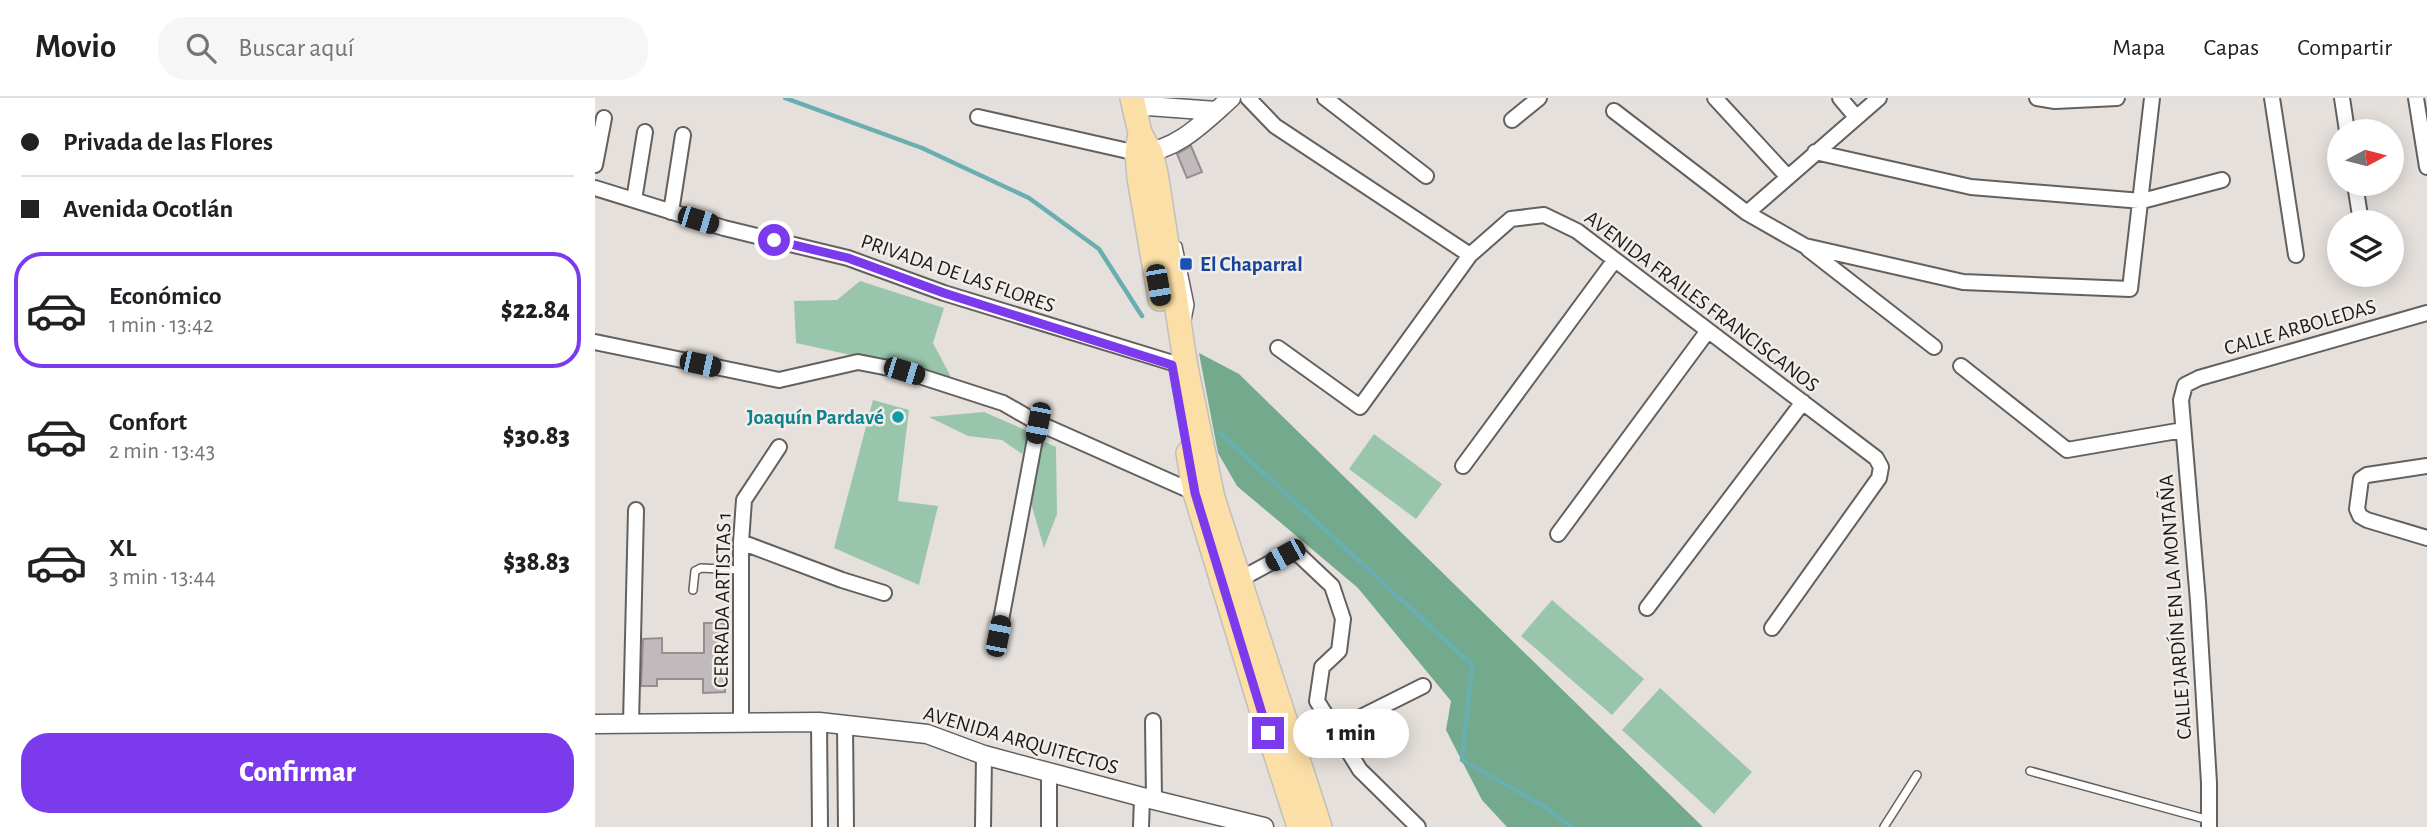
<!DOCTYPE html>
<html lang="es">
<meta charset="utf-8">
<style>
:root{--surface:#fff;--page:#f6f6f6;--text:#202124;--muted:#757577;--line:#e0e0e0;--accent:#7c3aed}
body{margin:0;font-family:"Alegreya Sans",sans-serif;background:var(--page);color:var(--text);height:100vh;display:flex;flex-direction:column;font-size:26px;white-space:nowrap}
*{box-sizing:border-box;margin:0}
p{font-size:23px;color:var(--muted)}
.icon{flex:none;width:38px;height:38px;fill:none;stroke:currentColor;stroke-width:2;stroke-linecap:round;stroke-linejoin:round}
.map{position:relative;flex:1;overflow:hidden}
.side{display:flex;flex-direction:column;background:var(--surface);width:595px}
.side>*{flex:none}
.hud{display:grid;align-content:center;height:154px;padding:0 21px;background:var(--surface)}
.needle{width:46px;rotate:83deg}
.buttons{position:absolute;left:1732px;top:21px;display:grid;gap:14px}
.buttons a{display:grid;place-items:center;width:77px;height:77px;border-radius:50%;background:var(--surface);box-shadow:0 4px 18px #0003;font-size:35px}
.end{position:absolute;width:32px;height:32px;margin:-16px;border:9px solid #7c3aed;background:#fff;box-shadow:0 0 0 4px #fff}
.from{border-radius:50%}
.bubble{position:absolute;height:49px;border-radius:24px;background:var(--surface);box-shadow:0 4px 18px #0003;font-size:23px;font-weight:800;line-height:49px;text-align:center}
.car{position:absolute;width:21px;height:42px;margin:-21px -10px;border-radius:9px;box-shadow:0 0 5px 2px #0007;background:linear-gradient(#222 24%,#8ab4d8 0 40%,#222 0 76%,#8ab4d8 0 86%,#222 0)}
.hud b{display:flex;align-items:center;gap:24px;height:66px;font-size:26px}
.hud b+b{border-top:2px solid var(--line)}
.hud i{width:18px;height:18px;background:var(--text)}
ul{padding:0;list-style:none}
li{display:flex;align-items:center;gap:21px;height:116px;margin:0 14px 10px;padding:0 7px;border:4px solid transparent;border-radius:28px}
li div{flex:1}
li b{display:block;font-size:26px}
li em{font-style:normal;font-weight:800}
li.on{border-color:var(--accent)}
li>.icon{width:63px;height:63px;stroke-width:1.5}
.cta{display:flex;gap:14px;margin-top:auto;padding:14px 21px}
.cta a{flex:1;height:80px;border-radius:28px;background:var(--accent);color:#fff;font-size:28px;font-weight:800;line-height:80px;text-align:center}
header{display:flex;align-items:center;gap:42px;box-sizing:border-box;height:98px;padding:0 35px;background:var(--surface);border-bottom:2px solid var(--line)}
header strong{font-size:33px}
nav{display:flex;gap:38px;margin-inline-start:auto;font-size:24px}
.search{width:490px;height:63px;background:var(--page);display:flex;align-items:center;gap:18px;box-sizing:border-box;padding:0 24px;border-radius:28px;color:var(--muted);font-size:26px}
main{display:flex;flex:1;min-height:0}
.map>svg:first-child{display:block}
</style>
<header>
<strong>Movio</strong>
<div class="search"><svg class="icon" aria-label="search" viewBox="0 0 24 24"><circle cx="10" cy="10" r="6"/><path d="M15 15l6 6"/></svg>Buscar aquí</div>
<nav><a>Mapa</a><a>Capas</a><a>Compartir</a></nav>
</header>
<main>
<section class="side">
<div class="hud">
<b><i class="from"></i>Privada de las Flores</b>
<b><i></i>Avenida Ocotlán</b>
</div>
<ul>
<li class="on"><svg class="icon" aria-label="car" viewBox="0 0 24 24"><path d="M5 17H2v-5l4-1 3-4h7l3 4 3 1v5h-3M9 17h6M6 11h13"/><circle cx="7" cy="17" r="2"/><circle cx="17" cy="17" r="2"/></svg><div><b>Económico</b><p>1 min · 13:42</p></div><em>$22.84</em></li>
<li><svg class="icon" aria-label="car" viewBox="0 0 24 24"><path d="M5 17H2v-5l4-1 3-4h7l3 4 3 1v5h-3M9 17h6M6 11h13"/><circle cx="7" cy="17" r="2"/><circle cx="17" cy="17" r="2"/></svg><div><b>Confort</b><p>2 min · 13:43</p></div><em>$30.83</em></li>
<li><svg class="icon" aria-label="car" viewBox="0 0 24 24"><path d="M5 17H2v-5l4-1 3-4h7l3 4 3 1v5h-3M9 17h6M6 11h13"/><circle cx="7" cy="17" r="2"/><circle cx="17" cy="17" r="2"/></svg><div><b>XL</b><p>3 min · 13:44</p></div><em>$38.83</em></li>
</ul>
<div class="cta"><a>Confirmar</a></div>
</section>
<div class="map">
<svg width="1832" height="729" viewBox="0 0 1832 729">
<rect width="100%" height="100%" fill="#e5e0dc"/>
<path fill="#99c5ad" d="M265,183l84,27 -11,35 18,34 -155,-34 -2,-42 43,-1z
M278,302l36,10 -11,91 40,5 -19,79 -85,-37z
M389,314l46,20 -8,22 -20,-14 -34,-4 -39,-19z
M779,336l68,50 -26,35 -67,-50z
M445,342l16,7 1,67 -13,34 -14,-48z
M957,502l92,79 -32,36 -91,-79z
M1065,590l92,84 -38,42 -92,-84z"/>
<path fill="#73a98d" d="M604,255l40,21 464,453h-196l-25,-27 -36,-70 5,-29 -93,-113 -121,-102 -19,-33z"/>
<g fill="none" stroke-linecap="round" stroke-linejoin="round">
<path stroke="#69afb1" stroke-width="4.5" d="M190,0l137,50 107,50 70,51 43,67
M624,334l253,233 -10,95 83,47 26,20"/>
</g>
<path fill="#c0babc" stroke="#958f91" stroke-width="2" d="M596,48l11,26 -15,6 -10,-24z
M109,525h20l1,69 -22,1v-14h-46v7h-16l2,-47 19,-1v15h42z"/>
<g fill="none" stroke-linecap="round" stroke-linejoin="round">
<g stroke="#64605d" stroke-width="10">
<path id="service" d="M583,148l12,59 -3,15
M98,492l2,-19 6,-3 40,2
M1435,673l179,49
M1289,729l33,-52"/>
</g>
<g stroke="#64605d" stroke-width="18">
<path id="minor" d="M653,0l27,28 195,129
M730,0l101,78
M1120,0l72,78
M1245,0l16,19
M1442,0l18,3 62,-3
M1677,0l24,157
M1747,0l5,33
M1821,0l11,69
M1019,13l133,102 58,33 158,36 167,7 22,-191
M383,19l159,36
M917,22l27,-22
M1220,54l156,35 171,14 80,-21
M0,67l9,-47
M1760,86l6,38
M0,90l129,40 124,30 96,35 242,74
M39,102l11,-68
M76,114l12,-77
M1152,115l132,-115
M1213,151l126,98
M0,244l184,38 79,-18 46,9 99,32 35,20 160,71
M683,250l82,59 110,-152 41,-36 33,-4 33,16 299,227 5,9 -2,11 -107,150
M1366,268l106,84 116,-20
M868,368l151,-205
M1832,368l-60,9 -6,4 -4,30 3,7 7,4 60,18
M963,436l149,-202
M146,444l101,38 42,13
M640,484l50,-27 11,-3 36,34 11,33 -4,32 -17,16 -5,34 43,69 58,57
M1052,510l156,-206
M403,538l40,-213
M558,623l1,79
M146,624v-180l3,-42 35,-53
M224,624l1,105
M36,625l5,-213
M250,627l1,102
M740,632l88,-44
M454,674v55
M388,729l1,-72
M546,729l1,-30
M1614,729v-44l-11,-182 -17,-201 4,-15 14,-7 228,-65"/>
</g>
<g stroke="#64605d" stroke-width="21">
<path id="tertiary" d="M539,7l82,6
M545,55c37,-2 65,-32 91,-55
M0,626l224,-2 108,12 57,21 158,42 122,30"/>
</g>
<g stroke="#bfbfbe" stroke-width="26">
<path id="primary" d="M537,0l8,35 11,20 5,20 30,194 27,131 107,329
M544,41l-2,14 2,25 21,121
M593,355l7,40 66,216 38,118"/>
</g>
<use href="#service" stroke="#fff" stroke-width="7"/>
<use href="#minor" stroke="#fff" stroke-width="14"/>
<use href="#tertiary" stroke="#fff" stroke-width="18"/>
<use href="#primary" stroke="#fbdfa7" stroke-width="23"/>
</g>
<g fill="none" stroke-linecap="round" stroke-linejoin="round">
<path stroke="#7c3aed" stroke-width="9" d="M179,142l74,18 96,35 228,72 23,128 73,240"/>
</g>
<rect fill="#1a4fb4" stroke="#f2ede9" stroke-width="2.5" x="584" y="159" width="14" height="14" rx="3.5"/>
<circle fill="#0f9aa8" stroke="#f2ede9" stroke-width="2.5" cx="303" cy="319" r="7"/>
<g text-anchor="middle" stroke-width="5" stroke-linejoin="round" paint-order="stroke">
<g font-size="21" font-weight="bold" fill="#164399" stroke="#f2ede9" text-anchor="start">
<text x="605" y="173">El Chaparral</text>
</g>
<g font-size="21" fill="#1c1a18" stroke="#f2ede9">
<text transform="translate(363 175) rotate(19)" y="7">PRIVADA DE LAS FLORES</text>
<text transform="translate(1107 203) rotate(37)" y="7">AVENIDA FRAILES FRANCISCANOS</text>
<text transform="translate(1705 229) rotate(-16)" y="7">CALLE ARBOLEDAS</text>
<text transform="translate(127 502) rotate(-89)" y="7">CERRADA ARTISTAS 1</text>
<text transform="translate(1580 509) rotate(-94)" y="7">CALLE JARDÍN EN LA MONTAÑA</text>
<text transform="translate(426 642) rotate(16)" y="7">AVENIDA ARQUITECTOS</text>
</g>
<g font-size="21" font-weight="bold" fill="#0d838f" stroke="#f2ede9" text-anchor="end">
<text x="289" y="326">Joaquín Pardavé</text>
</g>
</g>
</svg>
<div class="buttons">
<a><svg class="needle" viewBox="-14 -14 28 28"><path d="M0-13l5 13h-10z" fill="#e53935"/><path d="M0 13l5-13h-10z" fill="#757577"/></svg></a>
<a><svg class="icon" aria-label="layers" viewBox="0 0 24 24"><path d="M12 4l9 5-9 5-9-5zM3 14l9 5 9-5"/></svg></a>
</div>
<i class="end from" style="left:179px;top:142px"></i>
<i class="end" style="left:673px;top:635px"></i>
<div class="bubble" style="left:698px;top:611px;width:116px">1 min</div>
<i class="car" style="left:103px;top:122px;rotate:107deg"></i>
<i class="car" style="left:563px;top:187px;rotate:170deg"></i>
<i class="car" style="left:105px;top:266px;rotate:102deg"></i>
<i class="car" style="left:309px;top:273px;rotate:107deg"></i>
<i class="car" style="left:443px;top:325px;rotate:191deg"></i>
<i class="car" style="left:690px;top:457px;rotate:241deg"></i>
<i class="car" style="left:403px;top:538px;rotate:11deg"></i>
</div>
</main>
